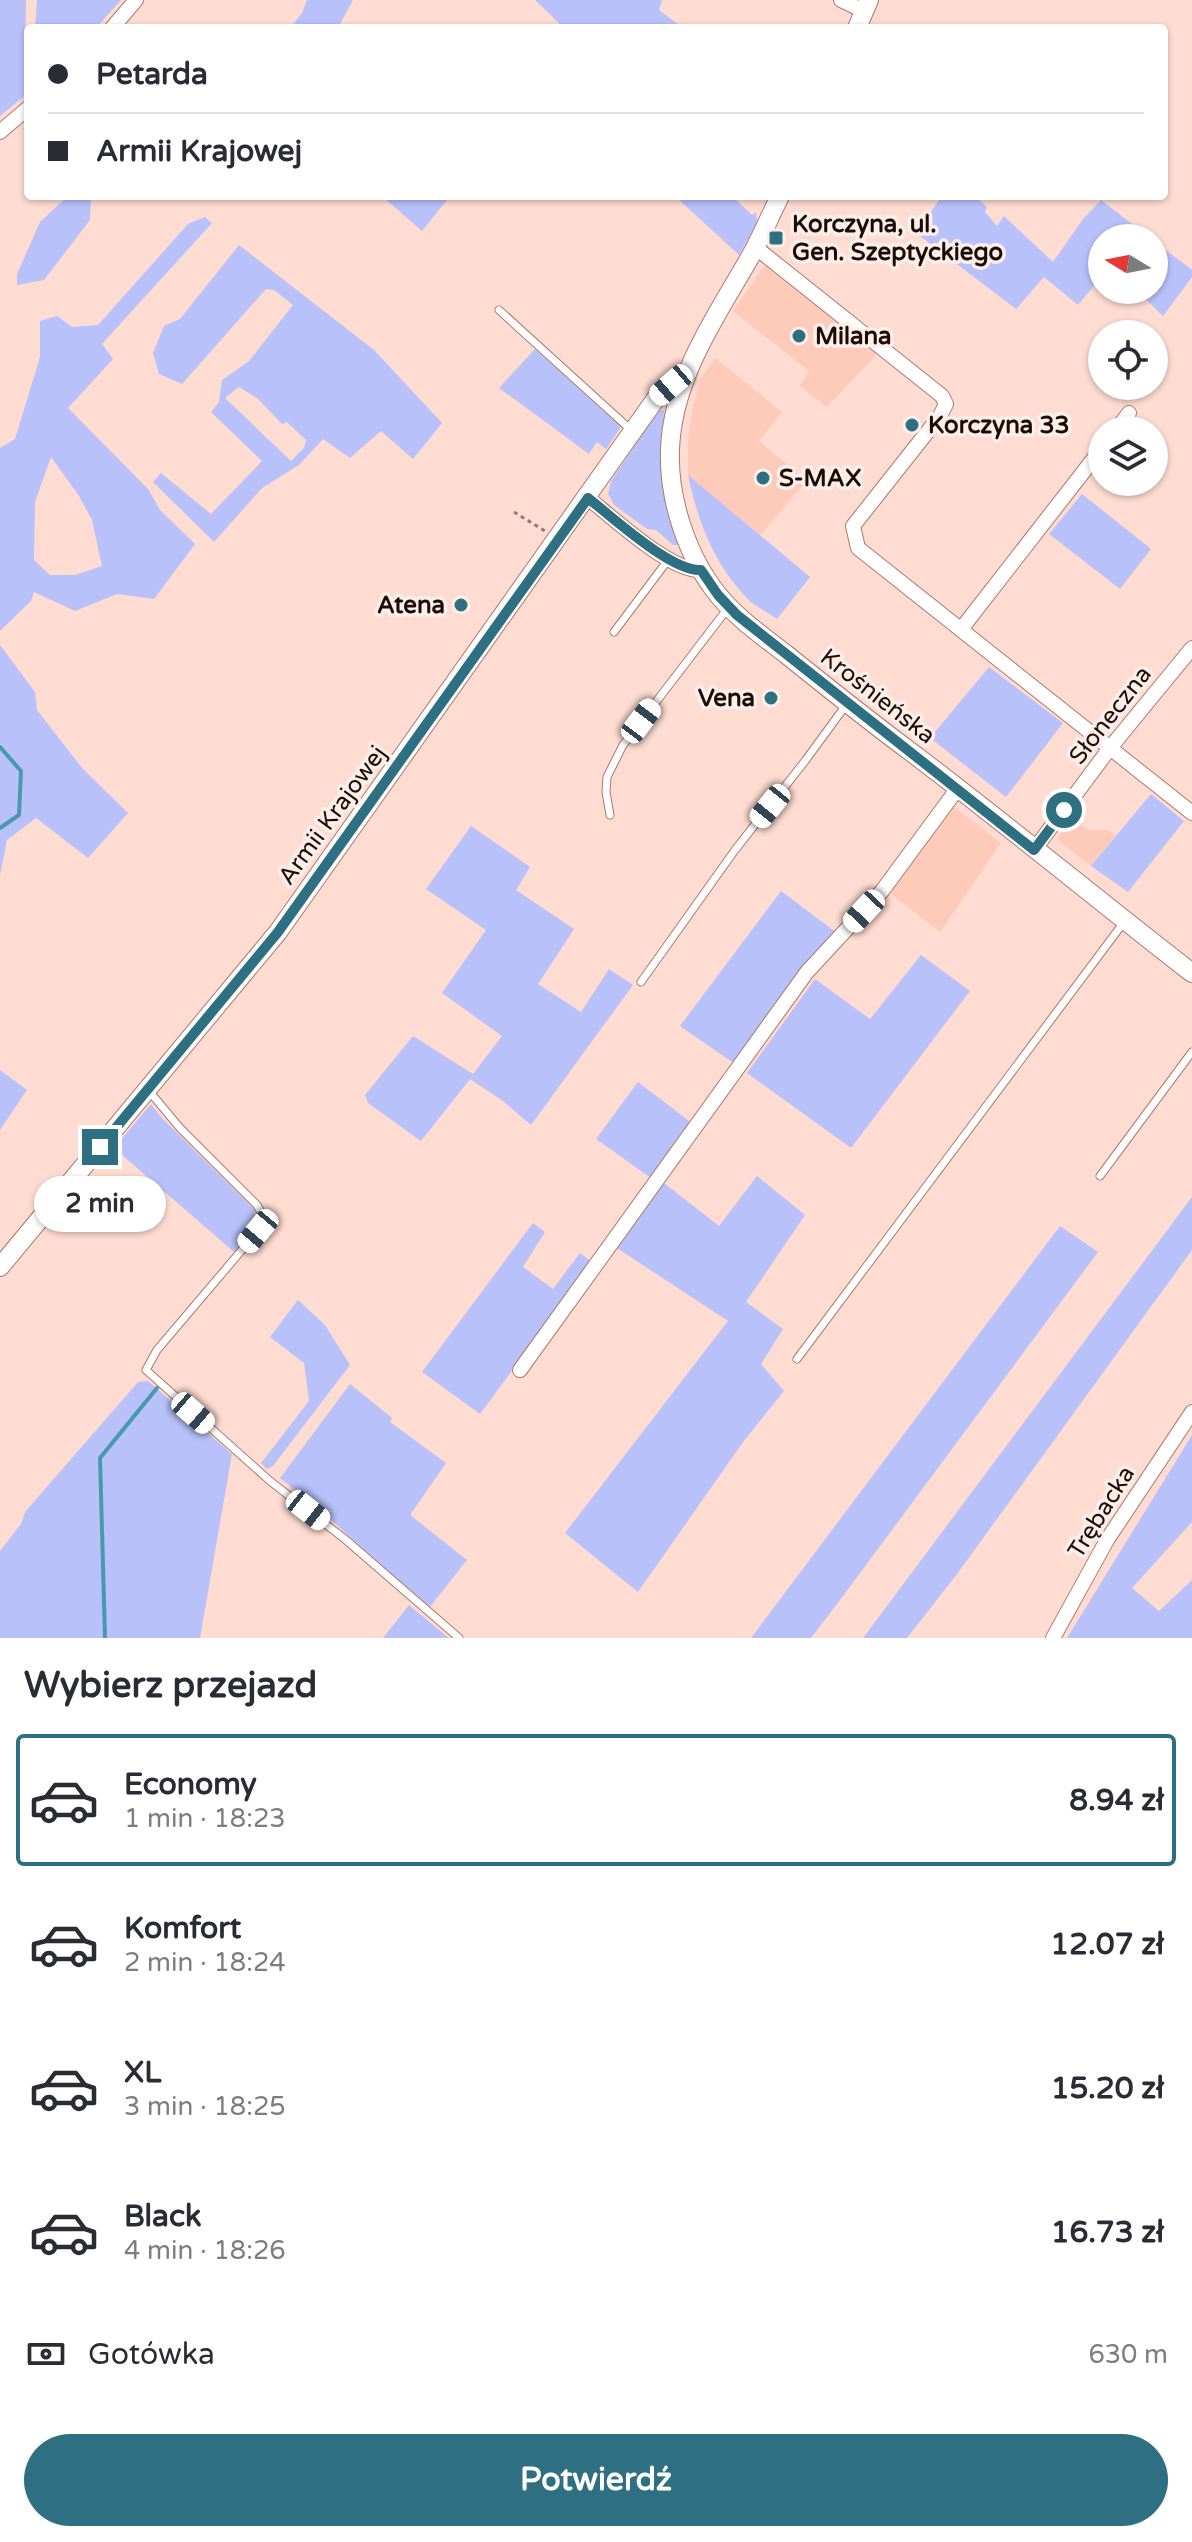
<!DOCTYPE html>
<html lang="pl">
<meta charset="utf-8">
<style>
:root{--surface:#fff;--page:#f2f2f3;--text:#2b2b33;--muted:#7c7c81;--line:#e1e1e2;--accent:#2e7082}
body{margin:0;font-family:"Varela Round",sans-serif;background:var(--page);color:var(--text);height:100vh;display:flex;flex-direction:column;font-size:30px;white-space:nowrap}
*{box-sizing:border-box;margin:0}
p{font-size:26px;color:var(--muted)}
.icon{flex:none;width:44px;height:44px;fill:none;stroke:currentColor;stroke-width:2;stroke-linecap:round;stroke-linejoin:round}
.map{position:relative;height:1638px;overflow:hidden}
.panel{display:flex;flex-direction:column;background:var(--surface);flex:1}
.panel>*{flex:none}
.banner{position:absolute;left:24px;top:24px;width:1144px;height:176px;border-radius:8px;box-shadow:0 2px 6px #0004;display:grid;align-content:center;height:176px;padding:0 24px;background:var(--surface)}
.needle{width:52px;rotate:280deg}
.buttons{position:absolute;left:1088px;top:224px;display:grid;gap:16px}
.buttons a{display:grid;place-items:center;width:80px;height:80px;border-radius:50%;background:var(--surface);box-shadow:0 2px 6px #0004;font-size:40px}
.end{position:absolute;width:36px;height:36px;margin:-18px;border:10px solid #2e7082;background:#fff;box-shadow:0 0 0 4px #fff}
.from{border-radius:50%}
.bubble{position:absolute;height:56px;border-radius:28px;background:var(--surface);box-shadow:0 2px 6px #0004;font-size:26px;font-weight:800;line-height:56px;text-align:center}
.car{position:absolute;width:24px;height:48px;margin:-24px -12px;border-radius:10px;box-shadow:0 0 6px 2px #0007;background:linear-gradient(#fff 24%,#345 0 40%,#fff 0 76%,#345 0 86%,#fff 0)}
.banner b{display:flex;align-items:center;gap:28px;height:76px;font-size:30px}
.banner b+b{border-top:2px solid var(--line)}
.banner i{width:20px;height:20px;background:var(--text)}
ul{padding:0;list-style:none}
li{display:flex;align-items:center;gap:24px;height:132px;margin:0 16px 12px;padding:0 8px;border:4px solid transparent;border-radius:8px}
li div{flex:1}
li b{display:block;font-size:30px}
li em{font-style:normal;font-weight:800}
li.active{border-color:var(--accent)}
li>.icon{width:72px;height:72px;stroke-width:1.5}
h2{padding:0 24px;font-size:36px;line-height:96px}
.pay{display:flex;align-items:center;gap:20px;height:88px;padding:0 24px;font-size:30px}
.pay p{margin-inline-start:auto}
.cta{display:flex;gap:16px;margin-top:auto;padding:16px 24px}
.cta a{flex:1;height:92px;border-radius:48px;background:var(--accent);color:#fff;font-size:32px;font-weight:800;line-height:92px;text-align:center}
.map>svg:first-child{display:block}
</style>
<div class="map">
<svg width="1192" height="1638" viewBox="0 0 1192 1638">
<rect width="100%" height="100%" fill="#ffdcd1"/>
<path fill="#fecaba" d="M765,265l114,87 -52,55 -27,-21 9,-15 -76,-60z
M715,358l67,54 -23,29 48,40 -47,54 -72,-60v-36l4,-27 9,-34z
M953,806l48,37 -61,89 -50,-39z
M1073,818l15,12h20l7,6 -24,30 -34,-27z"/>
<path fill="#b9c1fb" fill-rule="evenodd" d="M0,0h26l-1,47 3,46 -28,23z
M37,0h84l-25,28h-61z
M307,0h46l-15,28h-48l12,-15z
M535,0h127l-3,10 24,18h-119z
M68,196h23l-1,24 -46,60 -27,5v-11l23,-52z
M382,196h68l-28,35z
M675,196h57l20,19 4,-3 1,12 -18,31z
M942,196h33l12,11 -2,5 12,14 7,-10 49,46 30,-43 18,-19 49,38h-48v38l-24,29 -34,-28 -28,32 -100,-76z
M205,217l7,6 -110,121 11,15 -45,49 80,81 12,21 35,34 -41,55 -37,-5 -42,17 -41,-19 -3,9 -31,30v-183l15,-9 25,-82v-36l17,-5 15,11 26,-2 90,-101zM51,457l28,39 13,24 10,46 -27,9h-25l-16,-15 1,-58z
M1154,241l38,29v7l-29,39 -27,-26h18z
M239,245l135,105 68,73 -29,36 -32,-28 -31,27 -27,-19 -24,26 -37,23 -48,54 -61,-60 8,-9 50,41 51,-53 -51,-49 8,-10 3,-22 27,-19 44,-56 -19,-15 -8,-1 -84,95 -23,-10 -6,-21 11,-27 16,-7zM239,387l18,11 25,26 5,-2 19,18 -2,8 -13,13 -66,-63z
M535,349l87,77 -16,23 -9,-7 -8,12 -90,-66z
M664,410l15,130 -2,5h-4l-17,-15 -9,-1 -33,-24 -6,-11 3,-13 47,-70z
M688,475l122,102 -33,42c-8,-6 -19,-11 -26,-17 -36,-35 -53,-79 -63,-127z
M1082,494l69,55 -31,40 -71,-55z
M0,645l35,47 2,18 45,58 46,45 -40,45 -52,-40 -29,22 -7,35z
M989,667l74,56 -57,74 -76,-59z
M1151,794l33,27 -56,71 -37,-26z
M471,826l59,41 -14,23 58,39 -36,55 43,28 28,-43 24,16 -102,140 -28,-24 -33,-22 -49,62 -53,-38 -3,-8 48,-59 60,38 29,-38 -60,-43 44,-63 -60,-41z
M781,891l56,42 -102,131 -55,-38z
M921,955l49,36 -119,157 -104,-75 68,-94 55,40z
M0,1070l27,20 -27,40z
M638,1082l55,42 -42,54 -55,-39z
M151,1104l11,14 92,91c5,19 -7,28 -20,43l-120,-104z
M757,1176l48,39 -59,87 37,27 -22,35 23,27 -41,51 -105,150 -73,-59 163,-212 -111,-73 47,-65 55,43z
M1192,1197v53l-235,324 -50,64h-44z
M533,1223l12,9 -22,35 30,22 27,-36 12,9 -112,152 -58,-42z
M1060,1226l38,26 -258,348 -29,38h-60z
M298,1300l27,25 25,40 -77,101 -6,3 -6,-6 48,-62 -5,-38 -34,-26z
M148,1381l84,73 -32,184h-200v-87l21,-27 4,-12 113,-130z
M350,1384l42,34 -2,4 56,41 -36,52 57,45 -38,48 -107,-96 -42,-34z
M1192,1435v87l-60,66 27,23 33,-31v58h-125z
M409,1605l40,33h-66z"/>
<g fill="none" stroke-linecap="round" stroke-linejoin="round">
<path stroke="#4899af" stroke-width="4" d="M0,747l21,24 -2,44 -19,13
M105,1638l-5,-180 57,-70"/>
<g stroke="#ac7968" stroke-width="9">
<path id="lane" d="M499,310l131,119
M614,632l54,-72
M610,815l-4,-23 1,-15 16,-32 105,-137
M641,982l94,-132 70,-89 41,-56
M149,1091l31,37 77,77 6,11 -5,15 -101,119 -11,20 124,111 76,59 113,98
M1100,1176l92,-124
M797,1359l327,-437"/>
</g>
<g stroke="#ac7968" stroke-width="16">
<path id="street" d="M841,0l23,11
M112,28l24,-28
M0,132l28,-24
M755,247l187,149 4,8 -6,12 -87,110 5,22 334,265
M1116,430l13,-17
M588,498c25,20 83,74 113,72
M962,628l140,-180
M1034,850l76,-102 82,-100
M520,1370l287,-398 75,-81 76,-103
M1053,1638l54,-98 85,-128"/>
</g>
<g stroke="#ac7968" stroke-width="20">
<path id="secondary" d="M857,28l12,-28
M780,196c-9,18 -17,37 -26,54 -35,63 -81,124 -84,199 -2,50 17,108 49,147 19,23 45,41 68,59 41,33 82,66 124,97 95,72 187,148 281,221
M0,1267l278,-335 379,-535 14,-12 13,-6"/>
</g>
<path stroke="#957971" stroke-width="3" stroke-dasharray="4 4" stroke-linecap="butt" d="M514,512l31,19"/>
<use href="#lane" stroke="#fff" stroke-width="7"/>
<use href="#street" stroke="#fff" stroke-width="14"/>
<use href="#secondary" stroke="#fff" stroke-width="18"/>
</g>
<g fill="none" stroke-linecap="round" stroke-linejoin="round">
<path stroke="#2e7082" stroke-width="10" d="M100,1147l178,-215 310,-434c24,19 84,74 113,72l17,25 19,20 297,235 30,-40"/>
</g>
<g fill="#2e7082" stroke="#fbefeb" stroke-width="3">
<rect x="768" y="230" width="16" height="16" rx="4"/>
<circle cx="799" cy="336" r="8"/>
<circle cx="912" cy="425" r="8"/>
<circle cx="763" cy="478" r="8"/>
<circle cx="461" cy="605" r="8"/>
<circle cx="771" cy="698" r="8"/>
</g>
<g text-anchor="middle" stroke-width="7" stroke-linejoin="round" paint-order="stroke">
<g font-size="24" font-weight="bold" fill="#1e0b06" stroke="#fbefeb" text-anchor="start">
<text x="792" y="232">Korczyna, ul.<tspan x="792" dy="28">Gen. Szeptyckiego</tspan></text>
<text x="815" y="344">Milana</text>
<text x="928" y="433">Korczyna 33</text>
<text x="779" y="486">S-MAX</text>
<text x="445" y="613" text-anchor="end">Atena</text>
<text x="755" y="706" text-anchor="end">Vena</text>
</g>
<g font-size="24" fill="#1e0b06" stroke="#fbefeb">
<text transform="translate(878 696) rotate(38)" y="8">Krośnieńska</text>
<text transform="translate(1110 715) rotate(-52)" y="8">Słoneczna</text>
<text transform="translate(332 815) rotate(-54)" y="8">Armii Krajowej</text>
<text transform="translate(1101 1512) rotate(-58)" y="8">Trębacka</text>
</g>
</g>
</svg>
<div class="buttons">
<a><svg class="needle" viewBox="-14 -14 28 28"><path d="M0-13l5 13h-10z" fill="#e53935"/><path d="M0 13l5-13h-10z" fill="#7c7c81"/></svg></a>
<a><svg class="icon" aria-label="locate" viewBox="0 0 24 24"><circle cx="12" cy="12" r="6"/><path d="M12 2v4M12 18v4M2 12h4M18 12h4"/></svg></a>
<a><svg class="icon" aria-label="layers" viewBox="0 0 24 24"><path d="M12 4l9 5-9 5-9-5zM3 14l9 5 9-5"/></svg></a>
</div>
<i class="end from" style="left:1064px;top:810px"></i>
<i class="end" style="left:100px;top:1147px"></i>
<div class="bubble" style="left:34px;top:1176px;width:132px">2 min</div>
<i class="car" style="left:671px;top:385px;rotate:229deg"></i>
<i class="car" style="left:641px;top:721px;rotate:37deg"></i>
<i class="car" style="left:770px;top:806px;rotate:219deg"></i>
<i class="car" style="left:864px;top:911px;rotate:223deg"></i>
<i class="car" style="left:258px;top:1231px;rotate:220deg"></i>
<i class="car" style="left:193px;top:1413px;rotate:131deg"></i>
<i class="car" style="left:308px;top:1510px;rotate:128deg"></i>
<div class="banner">
<b><i class="from"></i>Petarda</b>
<b><i></i>Armii Krajowej</b>
</div>
</div>
<section class="panel">
<h2>Wybierz przejazd</h2>
<ul>
<li class="active"><svg class="icon" aria-label="car" viewBox="0 0 24 24"><path d="M5 17H2v-5l4-1 3-4h7l3 4 3 1v5h-3M9 17h6M6 11h13"/><circle cx="7" cy="17" r="2"/><circle cx="17" cy="17" r="2"/></svg><div><b>Economy</b><p>1 min · 18:23</p></div><em>8.94 zł</em></li>
<li><svg class="icon" aria-label="car" viewBox="0 0 24 24"><path d="M5 17H2v-5l4-1 3-4h7l3 4 3 1v5h-3M9 17h6M6 11h13"/><circle cx="7" cy="17" r="2"/><circle cx="17" cy="17" r="2"/></svg><div><b>Komfort</b><p>2 min · 18:24</p></div><em>12.07 zł</em></li>
<li><svg class="icon" aria-label="car" viewBox="0 0 24 24"><path d="M5 17H2v-5l4-1 3-4h7l3 4 3 1v5h-3M9 17h6M6 11h13"/><circle cx="7" cy="17" r="2"/><circle cx="17" cy="17" r="2"/></svg><div><b>XL</b><p>3 min · 18:25</p></div><em>15.20 zł</em></li>
<li><svg class="icon" aria-label="car" viewBox="0 0 24 24"><path d="M5 17H2v-5l4-1 3-4h7l3 4 3 1v5h-3M9 17h6M6 11h13"/><circle cx="7" cy="17" r="2"/><circle cx="17" cy="17" r="2"/></svg><div><b>Black</b><p>4 min · 18:26</p></div><em>16.73 zł</em></li>
</ul>
<div class="pay"><svg class="icon" aria-label="cash" viewBox="0 0 24 24"><path d="M3 7h18v10H3z"/><circle cx="12" cy="12" r="2"/></svg>Gotówka<p>630 m</p></div>
<div class="cta"><a>Potwierdź</a></div>
</section>
